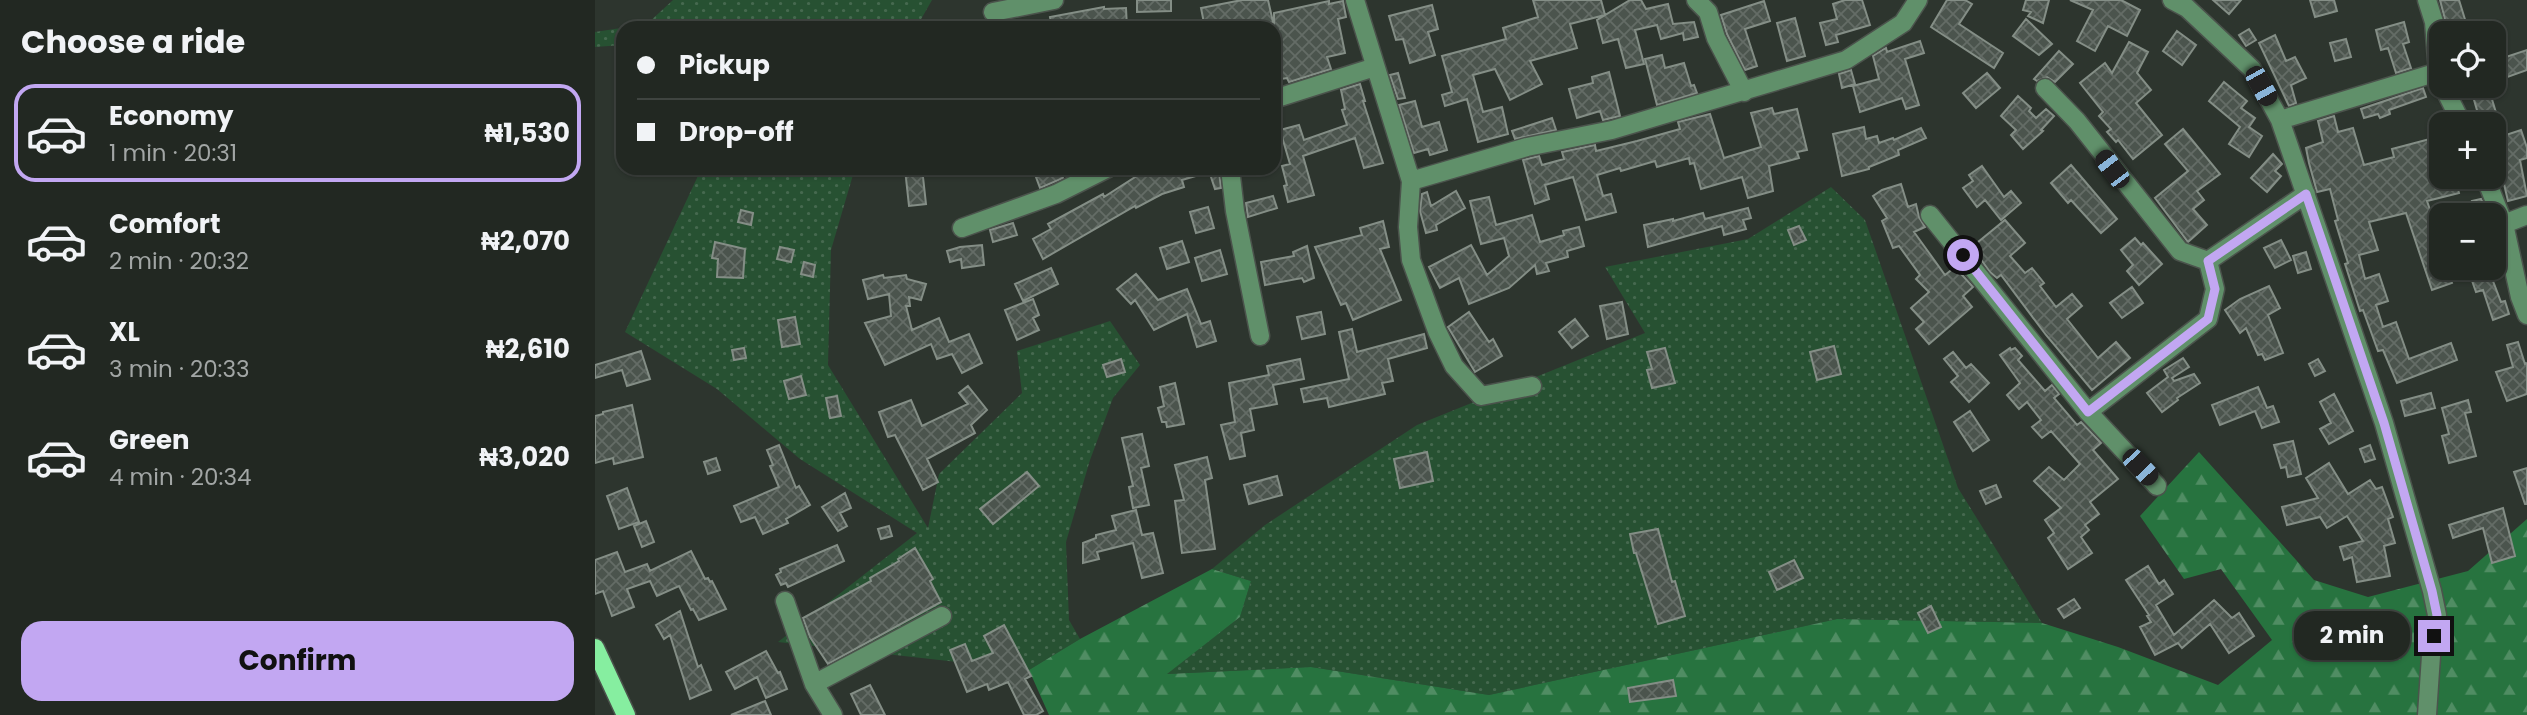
<!DOCTYPE html>
<meta charset="utf-8">
<style>
:root{--surface:#222822;--page:#2a302a;--text:#f1f3f6;--muted:#a2a6a5;--line:#3f4440;--accent:#c2a7f2}
body{margin:0;font-family:Poppins,sans-serif;background:var(--page);color:var(--text);height:100vh;display:flex;flex-direction:column;font-size:26px;white-space:nowrap}
*{box-sizing:border-box;margin:0}
p{font-size:23px;color:var(--muted)}
.icon{flex:none;width:38px;height:38px;fill:none;stroke:currentColor;stroke-width:2;stroke-linecap:round;stroke-linejoin:round}
.map{position:relative;flex:1;overflow:hidden}
.panel{display:flex;flex-direction:column;background:var(--surface);width:595px}
.panel>*{flex:none}
.banner{position:absolute;left:21px;top:21px;width:665px;height:154px;border-radius:21px;box-shadow:0 2px 5px #0004,0 0 0 2px var(--line);display:grid;align-content:center;height:154px;padding:0 21px;background:var(--surface)}
.buttons{position:absolute;left:1834px;top:21px;display:grid;gap:14px}
.buttons a{display:grid;place-items:center;width:77px;height:77px;border-radius:14px;background:var(--surface);box-shadow:0 2px 5px #0004,0 0 0 2px var(--line);font-size:35px}
.end{position:absolute;width:32px;height:32px;margin:-16px;border:9px solid #c2a7f2;background:#111;box-shadow:0 0 0 4px #111}
.from{border-radius:50%}
.bubble{position:absolute;height:49px;border-radius:21px;background:var(--surface);box-shadow:0 2px 5px #0004,0 0 0 2px var(--line);font-size:23px;font-weight:700;line-height:49px;text-align:center}
.car{position:absolute;width:21px;height:42px;margin:-21px -10px;border-radius:9px;box-shadow:0 0 5px 2px #0007;background:linear-gradient(#222 24%,#8ab4d8 0 40%,#222 0 76%,#8ab4d8 0 86%,#222 0)}
.banner b{display:flex;align-items:center;gap:24px;height:66px;font-size:26px}
.banner b+b{border-top:2px solid var(--line)}
.banner i{width:18px;height:18px;background:var(--text)}
ul{padding:0;list-style:none}
li{display:flex;align-items:center;gap:21px;height:98px;margin:0 14px 10px;padding:0 7px;border:4px solid transparent;border-radius:21px}
li div{flex:1}
li b{display:block;font-size:26px}
li em{font-style:normal;font-weight:700}
li.active{border-color:var(--accent)}
li>.icon{width:63px;height:63px;stroke-width:1.5}
h2{padding:0 21px;font-size:32px;line-height:84px}
.action{display:flex;gap:14px;margin-top:auto;padding:14px 21px}
.action a{flex:1;height:80px;border-radius:21px;background:var(--accent);color:#111;font-size:28px;font-weight:700;line-height:80px;text-align:center}
main{display:flex;flex:1;min-height:0}
.map>svg:first-child{display:block}
</style>
<main>
<section class="panel">
<h2>Choose a ride</h2>
<ul>
<li class="active"><svg class="icon" aria-label="car" viewBox="0 0 24 24"><path d="M5 17H2v-5l4-1 3-4h7l3 4 3 1v5h-3M9 17h6M6 11h13"/><circle cx="7" cy="17" r="2"/><circle cx="17" cy="17" r="2"/></svg><div><b>Economy</b><p>1 min · 20:31</p></div><em>₦1,530</em></li>
<li><svg class="icon" aria-label="car" viewBox="0 0 24 24"><path d="M5 17H2v-5l4-1 3-4h7l3 4 3 1v5h-3M9 17h6M6 11h13"/><circle cx="7" cy="17" r="2"/><circle cx="17" cy="17" r="2"/></svg><div><b>Comfort</b><p>2 min · 20:32</p></div><em>₦2,070</em></li>
<li><svg class="icon" aria-label="car" viewBox="0 0 24 24"><path d="M5 17H2v-5l4-1 3-4h7l3 4 3 1v5h-3M9 17h6M6 11h13"/><circle cx="7" cy="17" r="2"/><circle cx="17" cy="17" r="2"/></svg><div><b>XL</b><p>3 min · 20:33</p></div><em>₦2,610</em></li>
<li><svg class="icon" aria-label="car" viewBox="0 0 24 24"><path d="M5 17H2v-5l4-1 3-4h7l3 4 3 1v5h-3M9 17h6M6 11h13"/><circle cx="7" cy="17" r="2"/><circle cx="17" cy="17" r="2"/></svg><div><b>Green</b><p>4 min · 20:34</p></div><em>₦3,020</em></li>
</ul>
<div class="action"><a>Confirm</a></div>
</section>
<div class="map">
<svg width="1932" height="715" viewBox="0 0 1932 715">
<defs>
<pattern id="grass-dots" width="8" height="8" patternUnits="userSpaceOnUse" patternTransform="scale(1.75)"><rect width="8" height="8" fill="#275132"/><path d="M2 2h.1M6 6h.1" fill="none" stroke="#46694f" stroke-width="1.8" stroke-linecap="round"/></pattern>
<pattern id="forest-firs" width="22" height="20" patternUnits="userSpaceOnUse" patternTransform="scale(1.75)"><rect width="22" height="20" fill="#27733f"/><path d="M5 1l3.5 6h-7zM16 11l3.5 6h-7z" fill="#508d63"/></pattern>
<pattern id="building-cross-hatch" width="8" height="8" patternUnits="userSpaceOnUse" patternTransform="scale(1.75)"><rect width="8" height="8" fill="#4b544d"/><path d="M0 0l8 8M0 8l8-8" fill="none" stroke="#646c66"/></pattern>
</defs>
<rect width="100%" height="100%" fill="#2d352e"/>
<path fill="url(#grass-dots)" d="M78,0h259l-16,28h-293v17l-28,2v-15l52,-8z
M104,168h156l-24,82 -3,115 100,163 11,-54 83,-81 -5,-42 93,-30 30,44 -27,33 -23,62 -24,82 3,78 11,19 -51,31 -251,-28 139,-109 -117,-74 -83,-70 -92,-57 72,-154z
M1236,187l34,33 93,268 84,135 -205,-4 -348,76 -178,-28 -145,7 74,-57 11,-36 -39,-12 53,-44 152,-100 228,-92 -40,-66 143,-28z"/>
<path fill="url(#forest-firs)" d="M1604,452l115,128 54,17 100,-26 59,-52v196h-1478l-20,-45 51,-31 132,-70 39,12 -11,36 -73,57 144,-7 178,28 348,-76 205,4 76,24 100,38 54,-45 -51,-71 -37,10 -44,-63z"/>
<path fill="url(#building-cross-hatch)" stroke="#848e86" stroke-width="2" d="M542,0h34v11l-34,1z
M647,0h26l5,22 -23,5 -1,-4 -22,5h-22l-4,-20z
M938,0h68l4,15 -35,9 7,24 -47,13 12,23 -32,16 -15,-31 -22,6 10,37 19,-5 6,27 -30,8 -11,-43 -22,7 -3,-11 10,-3 -10,-36 64,-17 -3,-11 35,-11z
M1035,0h11l5,9 22,-5 5,20 21,-2 4,15 -14,3 -1,-7 -22,6 -4,-14 -22,5 9,34 -18,4 -8,-29 -15,4 -6,-23z
M1250,0h17l8,25 -34,10 2,7 -12,3 -6,-22 17,-4 -4,-15z
M1352,0h18l7,4 -13,20 44,29 -9,15 -63,-41z
M1431,0h23l-6,23 -15,-7 3,-4 -8,-2z
M1475,0h51l19,10 -13,26 -19,-10 -13,25 -18,-10 16,-31z
M1618,0h28l-12,14z
M1715,0h24l3,11 -22,6z
M1845,0h19l8,26 -19,5z
M734,1v3l14,-3 3,16 -8,2 7,34 -18,4 4,12 -42,13 -2,-4 -13,2v-67z
M1169,1l6,20 -25,8 12,37 -12,4 -18,-36 -6,-19z
M837,5l6,24 -10,3 7,23 -25,8 -7,-24 -7,1 -7,-24z
M509,7v2l22,-1 1,20h-75l-2,-11z
M1200,18l10,38 -18,5 -10,-38z
M1431,19l26,25 -13,11 -26,-19z
M1809,22l5,20 -6,2 8,24 -15,5 -8,-25 -7,2 -5,-20z
M1654,29l7,11 -10,6 -7,-11z
M1582,31l19,14 -14,20 -19,-14z
M1680,35l11,26 9,-4 11,21 -15,7 5,18 -7,3 -30,-63z
M1751,39l5,18 -16,4 -5,-18z
M1325,41l4,12 -19,6 14,46 -13,4 -4,-11 -42,14 -7,-26 26,-7 -6,-23 11,-7 2,-1 1,4z
M1534,42l19,10 -11,21 14,17 -15,13 26,32 -29,24 -15,-19 -2,2 -9,-10 4,-3 -12,-13 4,-4 -23,-29 25,-20 7,10z
M1932,50v20l-28,10 -5,-19z
M1464,51l14,13 -18,18 -8,-5 -10,4 -3,-2z
M1067,55l3,13 19,-5 7,23 3,-1 3,8 -40,12 -12,-46z
M1256,70l4,14 -13,4 -3,-14z
M1014,72l11,44 -17,4 -3,-9 -23,7 -8,-29 24,-6 -1,-6z
M803,73l7,25 -7,1 -8,-24z
M1392,73l13,15 -24,20 -13,-15z
M1629,82l23,19 -6,7 14,10 -6,9 13,9 -13,21 -20,-13 11,-17 -31,-26z
M765,84l5,17h-2l20,62 -19,5 -9,-30 -52,18 11,39 -26,7 -4,-16 3,-1 -5,-19 8,-2 -10,-34 19,-5 5,15 43,-15 -5,-15 3,-1 -4,-19z
M1875,86h18l15,50 18,-6 6,18v10l-7,2 7,36 -19,5 -8,-34 -6,2v-45h-13z
M1828,88l3,9 -37,13 1,4 -10,4 -2,-4 -14,4 -3,-9z
M1423,96l13,12 -2,3 7,7 10,-9 8,7 -13,14 2,1 -20,18 -12,-14 5,-5 -15,-14z
M820,101l7,26 17,-5 8,28 -17,5 -2,-6 -14,4 -15,-48z
M1177,108l2,6 23,-5 10,41 -10,2 2,6 -30,8 4,25 -25,7 -6,-21 -41,12 -7,-26 -4,1 -1,-6 -32,9 -2,-6 -34,10 -1,-3 -23,7 6,21 8,-2 5,18 -30,8 -13,-43 -28,8 4,14 -14,5 -12,-44 16,-4 3,9 22,-6 -2,-7 33,-7 1,6 41,-10 43,-12 -2,-7 32,-8 14,44 37,-11 -10,-34z
M1739,116l4,16 15,-4 11,37 30,-8 -2,-8 49,-13v41h14l4,16 -32,8 12,35 -3,1 5,14v17h6l5,15 -20,7 -26,-77 -37,9 9,28 -19,5 6,24 14,-5 9,27 -12,4 7,22 13,-5 13,37 42,-16 6,17 -60,23 -14,-33 -5,1 -15,-41 -3,1 -15,-47 3,-1 -13,-42 3,-1 -8,-31 -13,3 -8,-29 -3,-15 17,-6 -5,-21z
M957,118l4,12 -41,9 -3,-8z
M1269,127l2,12 11,-3 2,7 14,-5 1,2 27,-12 5,10 -28,12 1,5 -30,12v2l-27,7 -9,-42z
M1588,129l37,45 -23,17 7,9 -11,9 14,16 -19,17 -33,-44 33,-27 -23,-27z
M1678,154l9,10 -7,7 6,5 -14,16 -16,-14z
M1476,165l46,54 -16,14 -30,-33 -3,3 -17,-20z
M1387,166l22,31 7,-6 10,12 -20,17 -16,-20 -8,7 -14,-19 10,-7 -4,-6z
M327,168l4,36 -17,2 -4,-37z
M464,168l4,10 -23,10 -4,-11z
M563,168h55v3l-31,9 2,7 -22,7 -26,14 -1,-2 -92,53 -10,-20 18,-10 -3,-5 55,-30 1,3 36,-23z
M624,172l2,16 -6,1 -5,-15z
M1306,184l7,23 8,-3 3,13 6,10 -11,5 31,43 10,-8 18,20 -10,9 9,11 -43,37 -13,-15 8,-7 -13,-14 18,-16 -13,-13 4,-4 -21,-29 -6,2 -11,-27 5,-3 -14,-22 9,-6z
M861,191l9,17 -29,17 1,5 -11,3 -6,-22 2,-17 5,-2 4,14z
M678,196l4,12 -29,9 -2,-14z
M894,197l7,28 36,-10 8,27 24,-7 -1,-4 16,-4 5,19 -17,5 1,6 -22,6 3,8 -12,3 -2,-9 -26,23 -40,16 -10,-26 -19,10 -11,-21 42,-22 16,30 22,-19 -5,-18 -23,6 -11,-43z
M1886,199l7,15v1h-12l-4,-14z
M613,207l6,21 -18,5 -6,-21z
M1153,208l3,10 -8,2 3,9 -22,6 -2,-9 -74,21 -4,-22 29,-6v2l30,-8 2,6z
M146,210l12,3 -2,12 -13,-3z
M1410,220l20,23 -15,13 15,17 7,-5 12,15 -4,3 16,21 16,-13 10,12 -15,13 31,39 18,-16 14,16 -38,32 -46,-55 -45,-60 -4,3 -7,-6 -18,-25z
M788,221l6,26 -9,2 21,51 -48,20 -7,-17 -5,2 -26,-58 47,-12 -2,-7z
M418,223l4,12 -24,7 -3,-12z
M1204,226l7,14 -12,5 -6,-15z
M1540,238l6,7 2,-2 19,21 -23,21 -12,-14 6,-6 -12,-15z
M1686,240l10,20 -16,8 -11,-20z
M587,241l7,21 -22,7 -7,-21z
M120,242l30,7 -2,29 -26,-1 1,-18 -6,-1z
M387,245l2,20 -22,3 -1,-9 -11,3 -3,-11 13,-4z
M712,246l7,32 -10,4 -2,-4 -37,7 -4,-23 33,-6 -1,-4z
M185,247l14,3 -3,12 -14,-3z
M625,250l7,24 -25,7 -7,-23z
M1711,252l5,17 -13,4 -5,-17z
M209,262l11,3 -2,12 -12,-3z
M456,268l7,16 -35,17 -8,-17z
M1884,268h9l13,34 4,-1 4,13 -16,6 -10,-30 -7,2 -7,-20z
M541,274l22,26 29,-11 14,35 9,-3 6,20 -19,6 -10,-33 -33,16 -19,-30 -4,4 -14,-15z
M288,275l1,3 22,-3 1,4 19,5 -5,16 -12,-3 1,9h-4l6,24 27,-12 10,24 20,-8 13,29 -20,10 -10,-19 -15,5 -6,-15 -46,21 -20,-42 26,-7 -2,-22 -21,5 -5,-19z
M1674,286l11,22 -12,7 15,38 -18,7 -3,-6 -4,1 -12,-27 -6,5 -15,-23 15,-11z
M1537,287l11,16 -21,15 -12,-15z
M438,299l6,16 -6,3 6,12 -22,10 -12,-30z
M1027,302l6,32 -21,5 -7,-33z
M726,312l4,22 -23,5 -5,-22z
M874,312l20,30 4,-3 9,17 -27,16 -27,-45z
M200,317l5,27 -18,3 -4,-27z
M980,319l13,17 -16,12 -13,-16z
M757,329l5,23 67,-18 3,14 -39,11 5,22 -11,2 3,11 -56,13 -2,-9 -23,4 -3,-13 48,-10 -10,-47z
M1923,342l7,22 2,-1v31l-20,7 -11,-29 17,-5 -6,-22z
M1239,346l7,28 -24,6 -7,-28z
M149,348l2,10 -12,2 -2,-10z
M1070,348l10,35 -23,5 -5,-18 5,-1 -5,-17z
M1415,348l1,2 4,-2 7,8 -4,4 27,31 7,-6 7,9 -5,4 23,27 4,-3 20,21 -8,7 25,29 -28,23 9,12 -14,11 4,5 -8,7 11,16 -24,16 -20,-31 6,-5 -9,-13 16,-12 -27,-27 15,-14 15,13 16,-16 -29,-33 -9,7 -10,-11 9,-7 -14,-18 -8,7 -12,-14 13,-12 -20,-28z
M46,351l9,28 -23,7 -5,-16 -27,8v-13z
M1358,352l13,16 5,-4 18,19 -20,19 -18,-20 7,-6 -14,-17z
M1588,358l6,9 -17,11 2,3 20,-7 6,9 -23,15 1,2 -16,12 -15,-19 21,-16 -4,-7z
M526,359l4,13 -18,5 -4,-12z
M705,359l4,20 -31,6 4,19 -27,5 4,21 -13,3 4,23 -15,3 -9,-34 14,-3 -6,-39 40,-8 -2,-9z
M1723,359l7,12 -10,5 -6,-12z
M206,376l5,19 -17,4 -5,-18z
M580,383l9,41 -17,3 -1,-5h-4l-4,-14 6,-2 -4,-19z
M373,386l19,24 -16,15 4,8 -48,26 11,23 -15,8 -28,-55 -7,2 -9,-25 32,-12 11,26 46,-22 -9,-11z
M1663,387l9,21 6,-2 6,16 -17,6 -7,-17 -35,14 -8,-20z
M1836,393l4,15 -30,8 -4,-15z
M1739,394l19,37 -24,13 -9,-15 11,-6 -11,-21z
M242,396l4,20 -11,2 -4,-20z
M1873,400l3,12 -6,1 11,43 -27,7 -7,-27 7,-2 -7,-26z
M37,405l11,52 -29,7 -1,-6 -18,5v-47l8,-2v-2z
M1375,411l19,29 -16,11 -19,-29z
M547,434l7,32 -8,2 8,37 -16,3 -4,-21 4,-1 -11,-48z
M1698,441l8,33 -13,3 -2,-10 -5,1 -7,-23z
M184,445l17,43 3,-2 11,19 -24,14 2,4 -25,11 -8,-17 -14,5 -7,-16 45,-19 -9,-21 3,-1 -6,-15z
M1775,445l5,14 -10,3 -5,-13z
M832,452l6,29 -33,7 -6,-29z
M612,457l5,21 -7,2 10,69 -33,4 -7,-52 9,-1 -9,-35z
M121,458l4,12 -12,4 -4,-12z
M1734,463l19,31 22,-14 6,9 6,-2 11,30 -5,2 7,24 -11,3 6,30 -33,6 -5,-25 -8,3 -4,-13 23,-6 -16,-25 -20,12 -7,-11 -33,8 -5,-18 36,-9 -12,-20z
M1932,468v36h-2l-11,-32z
M432,472l12,14 -46,38 -13,-15z
M682,476l5,19 -33,9 -5,-19z
M1401,485l5,12 -15,7 -6,-13z
M32,488l12,34 -20,7 -12,-33z
M250,493l6,15 -11,5 7,13 -9,5 -16,-24z
M1908,508l12,48 -23,7 -9,-35 -30,10 -4,-13z
M541,510l6,25 11,-2 10,40 -21,5 -9,-35 -36,9 2,7 -16,4v-20l13,-5v-3l20,-5 -4,-14z
M51,521l8,21 -12,5 -8,-21z
M294,526l3,10 -11,3 -3,-10z
M1063,529l14,53 3,-1 10,35 -27,8 -22,-71h-2l-4,-19z
M242,545l7,16 -56,26 -2,-4 -5,2 -5,-10 5,-3 -1,-3z
M320,548l18,31 -3,2 11,21 -113,62 -18,-27 -7,-19 68,-37 -1,-3 29,-17 -1,-2z
M96,551l14,28 3,-1 2,4 2,-1 14,28 -27,11 -6,-11 -2,1 -12,-24 -22,10 -7,-15 -23,8 7,18 -22,9 -9,-25 -8,3v-34l22,-8 8,20 22,-8 3,7z
M1199,560l9,18 -26,12 -8,-18z
M1553,566l11,18 5,-4 9,14 -17,11 18,30 40,-35 18,18 7,-5 15,23 -25,17 -19,-29 -28,24 -4,-5 -23,12 -15,-28 11,-5 -4,-6 2,-1 -23,-35z
M1479,599l6,9 -16,10 -6,-9z
M1336,606l10,21 -13,6 -10,-20z
M85,611l18,56 3,-2 10,25 -21,9 -20,-64 -6,4 -8,-14z
M409,625l27,51 -6,3 18,32 -7,4h-12l-16,-33 -19,8 -2,-6 -20,8 -17,-42 15,-6 7,17 21,-8 -9,-17z
M171,651l12,22 2,-1 7,17 -21,9 -9,-21 -22,12 -9,-17z
M1078,680l3,16 -46,6 -2,-14z
M275,685l15,30h-24l-10,-21z
M170,701l6,14h-40z"/>
<g fill="none" stroke-linecap="round" stroke-linejoin="round">
<g stroke="#4b534c" stroke-width="21">
<path id="minor" d="M760,0l56,181 116,-34 85,-17 234,-70 57,-37 15,-23
M1101,0l12,12 8,26 28,54
M1577,0l15,8 65,61 28,51 104,303 48,168 5,24 -6,41 -4,59
M398,12l61,-12
M1848,86l19,38
M1450,88l32,33 103,130 28,10 98,-67
M679,99l101,-32
M1685,120l158,-48 -4,-50 -7,-22
M635,168l5,43 25,125
M1890,177l19,47 16,73 7,18
M816,181l-3,46 3,33 26,71 17,35 27,30 51,-10
M1335,215l158,197 69,74
M1909,224l23,-9
M367,228l94,-34 52,-26
M1493,412l120,-93 7,-30 -7,-28
M190,601l29,83 19,31
M219,684l128,-68"/>
</g>
<g stroke="#4b534c" stroke-width="21">
<path id="major" d="M0,648l31,67"/>
</g>
<use href="#minor" stroke="#60906a" stroke-width="18"/>
<use href="#major" stroke="#86eea0" stroke-width="18"/>
</g>
<g fill="none" stroke-linecap="round" stroke-linejoin="round">
<path stroke="#c2a7f2" stroke-width="9" d="M1368,255l125,157 120,-93 7,-30 -7,-28 98,-67 78,229 48,168 5,24 -3,21"/>
</g>
</svg>
<div class="buttons">
<a><svg class="icon" aria-label="locate" viewBox="0 0 24 24"><circle cx="12" cy="12" r="6"/><path d="M12 2v4M12 18v4M2 12h4M18 12h4"/></svg></a>
<a>+</a>
<a>−</a>
</div>
<i class="end from" style="left:1368px;top:255px"></i>
<i class="end" style="left:1839px;top:636px"></i>
<div class="bubble" style="left:1699px;top:611px;width:116px">2 min</div>
<i class="car" style="left:1666px;top:86px;rotate:151deg"></i>
<i class="car" style="left:1517px;top:169px;rotate:323deg"></i>
<i class="car" style="left:1545px;top:467px;rotate:137deg"></i>
<div class="banner">
<b><i class="from"></i>Pickup</b>
<b><i></i>Drop-off</b>
</div>
</div>
</main>
